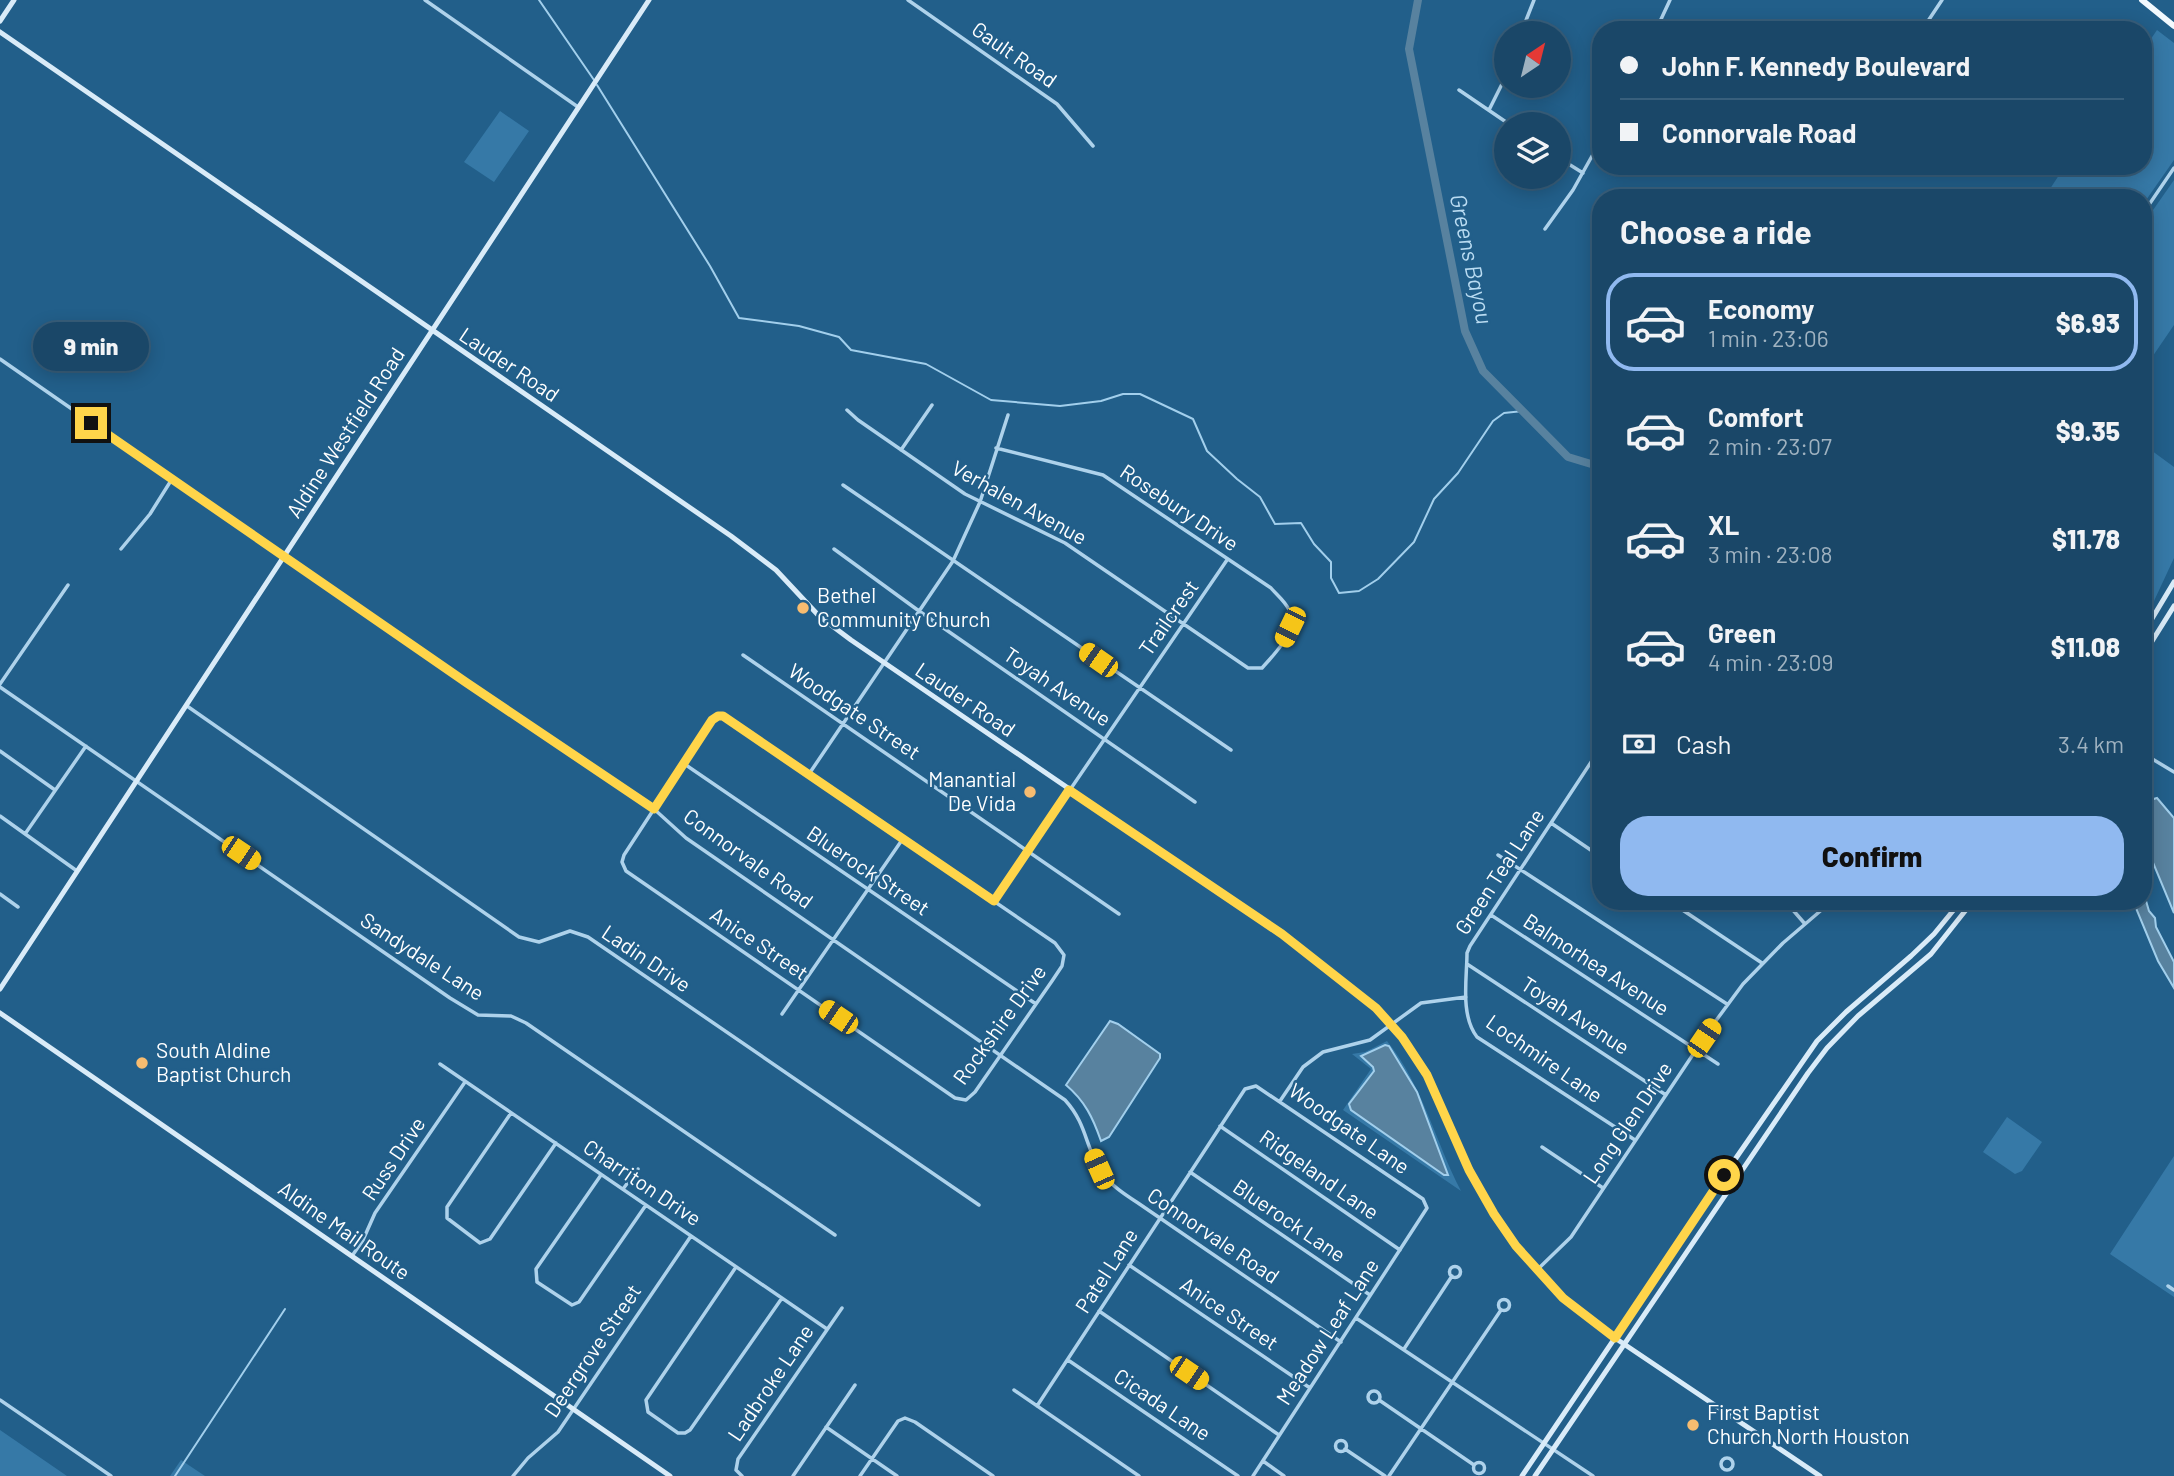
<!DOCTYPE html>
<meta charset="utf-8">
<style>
:root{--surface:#1a4768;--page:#234e6e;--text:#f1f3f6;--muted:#9fb2c0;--line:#385f7c;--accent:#90b9f0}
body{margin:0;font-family:Barlow,sans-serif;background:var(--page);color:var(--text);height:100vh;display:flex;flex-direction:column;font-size:26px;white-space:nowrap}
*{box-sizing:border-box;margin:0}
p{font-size:23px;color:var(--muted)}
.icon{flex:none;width:38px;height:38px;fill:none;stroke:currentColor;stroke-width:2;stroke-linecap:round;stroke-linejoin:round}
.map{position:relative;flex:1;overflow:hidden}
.sheet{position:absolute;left:1592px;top:189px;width:560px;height:721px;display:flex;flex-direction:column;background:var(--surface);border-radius:28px;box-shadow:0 4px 18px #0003,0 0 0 2px var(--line)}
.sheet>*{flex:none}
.top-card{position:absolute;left:1592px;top:21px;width:560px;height:154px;border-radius:28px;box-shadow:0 4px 18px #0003,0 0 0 2px var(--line);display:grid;align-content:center;height:154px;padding:0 28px;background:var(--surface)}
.needle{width:46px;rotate:35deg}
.fabs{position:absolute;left:1494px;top:21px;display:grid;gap:14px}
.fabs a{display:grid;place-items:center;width:77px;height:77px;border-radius:50%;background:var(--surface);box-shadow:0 4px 18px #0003,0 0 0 2px var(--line);font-size:35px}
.end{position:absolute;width:32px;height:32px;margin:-16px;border:9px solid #ffd54a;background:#111;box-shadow:0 0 0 4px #111}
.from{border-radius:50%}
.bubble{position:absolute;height:49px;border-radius:24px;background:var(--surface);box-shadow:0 4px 18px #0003,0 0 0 2px var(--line);font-size:23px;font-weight:800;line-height:49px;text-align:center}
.car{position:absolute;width:21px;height:42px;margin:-21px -10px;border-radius:9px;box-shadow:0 0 5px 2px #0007;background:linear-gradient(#f5c518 24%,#345 0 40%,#f5c518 0 76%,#345 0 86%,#f5c518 0)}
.top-card b{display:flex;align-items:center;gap:24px;height:66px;font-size:26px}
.top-card b+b{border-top:2px solid var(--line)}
.top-card i{width:18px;height:18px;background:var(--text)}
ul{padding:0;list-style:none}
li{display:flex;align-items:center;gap:21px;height:98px;margin:0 14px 10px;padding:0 14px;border:4px solid transparent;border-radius:28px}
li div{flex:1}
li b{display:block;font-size:26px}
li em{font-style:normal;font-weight:800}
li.active{border-color:var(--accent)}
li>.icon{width:63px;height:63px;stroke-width:1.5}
h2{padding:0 28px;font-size:32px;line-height:84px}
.pay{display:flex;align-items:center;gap:18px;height:77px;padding:0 28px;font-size:26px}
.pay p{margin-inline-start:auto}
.primary-button{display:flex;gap:14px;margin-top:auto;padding:14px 28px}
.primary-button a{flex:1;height:80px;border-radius:28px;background:var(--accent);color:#111;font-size:28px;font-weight:800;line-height:80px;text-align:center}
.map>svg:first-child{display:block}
</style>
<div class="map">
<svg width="2174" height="1476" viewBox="0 0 2174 1476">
<rect width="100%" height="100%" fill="#225f8a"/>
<path fill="#3679a7" d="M2157,30l17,13v117l-30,43v-5h-100l21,-32h79v-117z
M500,111l29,20 -35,51 -30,-20z
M2174,180v145l-30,44v-146z
M2144,445l30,22v91l-20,43 -10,15z
M1387,1041c36,45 48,100 74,150l-118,-81 28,-41 -19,-15 13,-2z
M2007,1117l35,25 -20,29 -7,3 -32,-22z
M2174,1156v141l-64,-43z
M0,1430l67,46h-67z
M181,1460l24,16h-35z"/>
<path fill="#58829f" stroke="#a2cfec" stroke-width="2" d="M2157,798l17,20v95l-30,-72v-39z
M2144,894l5,17 6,7 1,9 18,35v26l-16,-27 -25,-60h11z
M1110,1021l8,3 42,30v4l-51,79 -8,4c-8,-23 -16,-40 -35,-56z
M1385,1045l4,1 28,46 31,83h-4l-93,-65 -2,-6 25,-33 -1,-4 -12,-11z"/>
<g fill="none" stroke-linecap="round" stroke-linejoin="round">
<path stroke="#a2cfec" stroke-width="2" d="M539,0l55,80
M597,85l113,181 29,52 60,8 40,11 12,13 75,14 65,36 69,6 41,-5 22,-7h17l53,25 14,32 30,28 23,18 15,27 26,-1 13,21 17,18v16l8,15 20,-2 19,-12 36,-37 20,-43 24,-26 35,-52 11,-8 19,-2
M175,1476l110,-167"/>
<path stroke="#58829f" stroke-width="8" d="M1418,0l-9,49 56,282 18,40 85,86 33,10"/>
<path stroke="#aed2eb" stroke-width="3.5" d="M425,0l153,107
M908,0l149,104 36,42
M1656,30l14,-30
M1922,30l20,-30
M1521,33l13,-33
M1459,90l50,34
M1489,110l18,-36
M1559,158l24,15
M2144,212l30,-44
M1545,229l28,-39 28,-50
M0,359l466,324 188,126 32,29 379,262c22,24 20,46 35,70 9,14 24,24 38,33l203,139
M847,410l11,10 107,74 100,49 183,125h14c13,-15 36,-36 27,-58 -3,-8 -13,-16 -18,-22l-168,-113 -107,-27
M901,450l31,-45
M843,485l388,265
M121,549l29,-35 22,-35
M834,549l85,62 276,191
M743,655l376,259
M0,684l68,-99
M0,687l450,311 28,17 33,1 15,7 309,212
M187,706l332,231 20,5 31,-11 18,6 391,268
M718,716l9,3 328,224 9,12 -2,11 -10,15 -77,111 -9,8 -11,-2 -329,-227 -4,-9 2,-7 88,-135z
M1601,747l-131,199 -3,7c0,25 -7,62 10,84l158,103
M2144,747l7,8
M0,751l55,39
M2144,754l30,18
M683,763l353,241
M809,774l144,-213 27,-59 28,-87
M0,816l77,55
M1551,823l50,34
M25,834l61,-88
M1498,855l229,149
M0,894l18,13
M994,901l233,-341
M1669,901l93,62
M1786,902l19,22
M1491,915l227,149
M1467,964l199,131
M782,1014l120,-174
M440,1064l387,265
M1280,1101l23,-34 20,-15 47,-12 51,-37 45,-6
M511,1113l-64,94v11l33,25 10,-4 66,-96
M1220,1126l180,124
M1542,1147l61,41
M1190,1172l180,123
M601,1175l-65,94 1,13 35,23 7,-3 67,-97
M623,1189l15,-20
M352,1256l11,-16 12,-27 90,-131
M1129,1265l181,123
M1449.5 1272a5.5 5.5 0 1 1 11 0a5.5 5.5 0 1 1-11 0Z
M736,1267l-90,133 2,12 30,21h7l5,-3 92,-132
M1538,1269l33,-32 141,-211 31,-42 40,-41 49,-42
M2168,1286l6,4
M1498.5 1305a5.5 5.5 0 1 1 11 0a5.5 5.5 0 1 1-11 0Z
M1099,1311l180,124
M1356,1318l237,158
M1404,1349l48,-73
M1068,1360l170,116
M1014,1390l125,86
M1368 1397a6 6 0 1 1 12 0a6 6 0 1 1-12 0Z
M0,1400l111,76
M1379,1400l95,65
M1037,1406l208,-317 11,-3 167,113 4,9 -174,268
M826,1427l71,49
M1335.5 1446a5.5 5.5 0 1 1 11 0a5.5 5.5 0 1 1-11 0Z
M1345,1449l40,27
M1721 1464a6 6 0 1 1 12 0a6 6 0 1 1-12 0Z
M1263,1461l21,15
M1473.5 1468a5.5 5.5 0 1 1 11 0a5.5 5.5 0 1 1-11 0Z
M513,1476l15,-18 30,-26 133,-196
M742,1476l-6,-6 2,-11 104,-151
M793,1476l62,-91
M860,1476l38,-55 7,-3 10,4 78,54
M1389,1476l112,-166"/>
<path stroke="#d9ebf8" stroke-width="5" d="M0,21l14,-21
M0,32l731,504 45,34 43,46 32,24 431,294 94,74 26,29 26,38 41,95 25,44 22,32 47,52 52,40 205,138
M2144,632l30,-50
M2144,654l30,-48
M0,989l649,-989
M0,1013l670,463
M1522,1476l214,-318 81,-117 29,-29 65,-56 23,-22 27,-33
M1535,1476l273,-403 19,-25 31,-32 73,-62 42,-53"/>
<path stroke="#f2f9fe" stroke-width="6" d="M2142,0l32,26"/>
</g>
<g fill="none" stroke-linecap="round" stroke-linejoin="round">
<path stroke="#ffd54a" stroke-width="9" d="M91,423l376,260 187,126 58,-89 6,-4h5l271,185 75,-111 213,144 94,74 26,29 25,38 42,95 25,44 22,32 47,52 52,40 109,-163"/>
</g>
<g fill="#f7bc70" stroke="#225f8a" stroke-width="2.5">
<circle cx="803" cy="608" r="7"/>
<circle cx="1030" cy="792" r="7"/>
<circle cx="142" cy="1063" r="7"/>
<circle cx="1693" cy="1425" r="7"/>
</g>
<g text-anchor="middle" stroke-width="5" stroke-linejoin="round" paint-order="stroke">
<g font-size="21" fill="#fff" stroke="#225f8a">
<text transform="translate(1014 55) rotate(35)" y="7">Gault Road</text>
<text transform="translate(509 365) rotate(34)" y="7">Lauder Road</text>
<text transform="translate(346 433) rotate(-57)" y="7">Aldine Westfield Road</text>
<text transform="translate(1019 503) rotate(29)" y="7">Verhalen Avenue</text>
<text transform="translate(1179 508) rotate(34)" y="7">Rosebury Drive</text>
<text transform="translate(1169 618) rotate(-55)" y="7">Trailcrest</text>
<text transform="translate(1057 687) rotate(34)" y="7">Toyah Avenue</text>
<text transform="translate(965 700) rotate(34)" y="7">Lauder Road</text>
<text transform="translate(854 712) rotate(34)" y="7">Woodgate Street</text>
<text transform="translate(748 859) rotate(36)" y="7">Connorvale Road</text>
<text transform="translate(868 871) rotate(34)" y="7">Bluerock Street</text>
<text transform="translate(1500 872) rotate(-57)" y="7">Green Teal Lane</text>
<text transform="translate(759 944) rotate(34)" y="7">Anice Street</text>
<text transform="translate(422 957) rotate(33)" y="7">Sandydale Lane</text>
<text transform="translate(646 959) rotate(34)" y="7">Ladin Drive</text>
<text transform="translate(1596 965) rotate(33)" y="7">Balmorhea Avenue</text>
<text transform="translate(1575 1016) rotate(33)" y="7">Toyah Avenue</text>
<text transform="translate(1000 1025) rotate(-54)" y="7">Rockshire Drive</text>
<text transform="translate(1544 1059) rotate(35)" y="7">Lochmire Lane</text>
<text transform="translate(1628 1123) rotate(-56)" y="7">Long Glen Drive</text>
<text transform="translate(1349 1129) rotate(35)" y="7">Woodgate Lane</text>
<text transform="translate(394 1159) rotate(-56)" y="7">Russ Drive</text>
<text transform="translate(1319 1175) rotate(35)" y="7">Ridgeland Lane</text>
<text transform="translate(642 1183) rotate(34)" y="7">Charriton Drive</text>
<text transform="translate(1289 1221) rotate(34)" y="7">Bluerock Lane</text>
<text transform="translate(344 1231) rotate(35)" y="7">Aldine Mail Route</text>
<text transform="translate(1213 1236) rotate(34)" y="7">Connorvale Road</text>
<text transform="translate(1107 1271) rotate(-57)" y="7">Patel Lane</text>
<text transform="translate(1229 1314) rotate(34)" y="7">Anice Street</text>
<text transform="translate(1328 1332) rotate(-57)" y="7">Meadow Leaf Lane</text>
<text transform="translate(593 1351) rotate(-56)" y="7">Deergrove Street</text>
<text transform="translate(771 1383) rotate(-56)" y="7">Ladbroke Lane</text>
<text transform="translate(1162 1405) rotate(34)" y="7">Cicada Lane</text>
</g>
<g font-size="21" fill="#fff" stroke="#225f8a" text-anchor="start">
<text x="817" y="603">Bethel<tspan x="817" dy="24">Community Church</tspan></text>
<text x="1016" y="787" text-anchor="end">Manantial<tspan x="1016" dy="24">De Vida</tspan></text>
<text x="156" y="1058">South Aldine<tspan x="156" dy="24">Baptist Church</tspan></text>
<text x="1707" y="1420">First Baptist<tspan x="1707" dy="24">Church North Houston</tspan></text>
</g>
<g font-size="23" font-style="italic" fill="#badcf2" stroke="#225f8a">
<text transform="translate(1471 259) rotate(78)" y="8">Greens Bayou</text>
</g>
</g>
</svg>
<div class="fabs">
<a><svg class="needle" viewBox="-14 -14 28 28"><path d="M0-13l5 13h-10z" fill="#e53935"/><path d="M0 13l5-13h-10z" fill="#9fb2c0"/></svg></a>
<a><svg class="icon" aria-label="layers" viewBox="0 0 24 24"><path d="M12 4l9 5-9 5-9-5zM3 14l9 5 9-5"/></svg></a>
</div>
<i class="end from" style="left:1724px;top:1175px"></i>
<i class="end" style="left:91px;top:423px"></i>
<div class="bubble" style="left:33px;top:322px;width:116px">9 min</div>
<i class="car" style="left:1290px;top:627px;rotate:206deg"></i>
<i class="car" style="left:1098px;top:660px;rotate:305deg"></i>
<i class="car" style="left:241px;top:853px;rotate:124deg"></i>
<i class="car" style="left:838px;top:1017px;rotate:304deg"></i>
<i class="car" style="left:1704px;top:1038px;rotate:34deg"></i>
<i class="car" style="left:1099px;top:1169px;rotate:336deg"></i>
<i class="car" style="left:1189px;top:1373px;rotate:124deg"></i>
<div class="top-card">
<b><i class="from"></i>John F. Kennedy Boulevard</b>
<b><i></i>Connorvale Road</b>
</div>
<section class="sheet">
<h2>Choose a ride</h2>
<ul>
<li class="active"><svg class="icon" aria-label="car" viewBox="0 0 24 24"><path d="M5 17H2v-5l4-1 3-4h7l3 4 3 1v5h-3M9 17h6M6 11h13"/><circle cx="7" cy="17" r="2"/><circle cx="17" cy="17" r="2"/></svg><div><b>Economy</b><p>1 min · 23:06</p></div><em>$6.93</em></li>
<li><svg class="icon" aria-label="car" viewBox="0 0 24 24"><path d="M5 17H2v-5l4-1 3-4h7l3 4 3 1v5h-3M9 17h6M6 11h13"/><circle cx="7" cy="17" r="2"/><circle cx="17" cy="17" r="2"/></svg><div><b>Comfort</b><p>2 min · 23:07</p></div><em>$9.35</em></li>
<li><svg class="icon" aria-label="car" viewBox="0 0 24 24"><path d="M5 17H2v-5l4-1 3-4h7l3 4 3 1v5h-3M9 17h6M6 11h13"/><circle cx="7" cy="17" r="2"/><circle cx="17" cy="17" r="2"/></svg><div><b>XL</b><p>3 min · 23:08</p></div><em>$11.78</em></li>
<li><svg class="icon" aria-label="car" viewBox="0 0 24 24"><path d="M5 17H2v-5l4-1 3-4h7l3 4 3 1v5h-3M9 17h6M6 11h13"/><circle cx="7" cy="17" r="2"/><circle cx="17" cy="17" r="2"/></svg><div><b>Green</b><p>4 min · 23:09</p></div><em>$11.08</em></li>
</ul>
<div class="pay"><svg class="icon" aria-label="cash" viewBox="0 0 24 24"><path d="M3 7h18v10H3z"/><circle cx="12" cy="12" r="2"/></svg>Cash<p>3.4 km</p></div>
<div class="primary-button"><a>Confirm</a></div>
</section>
</div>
